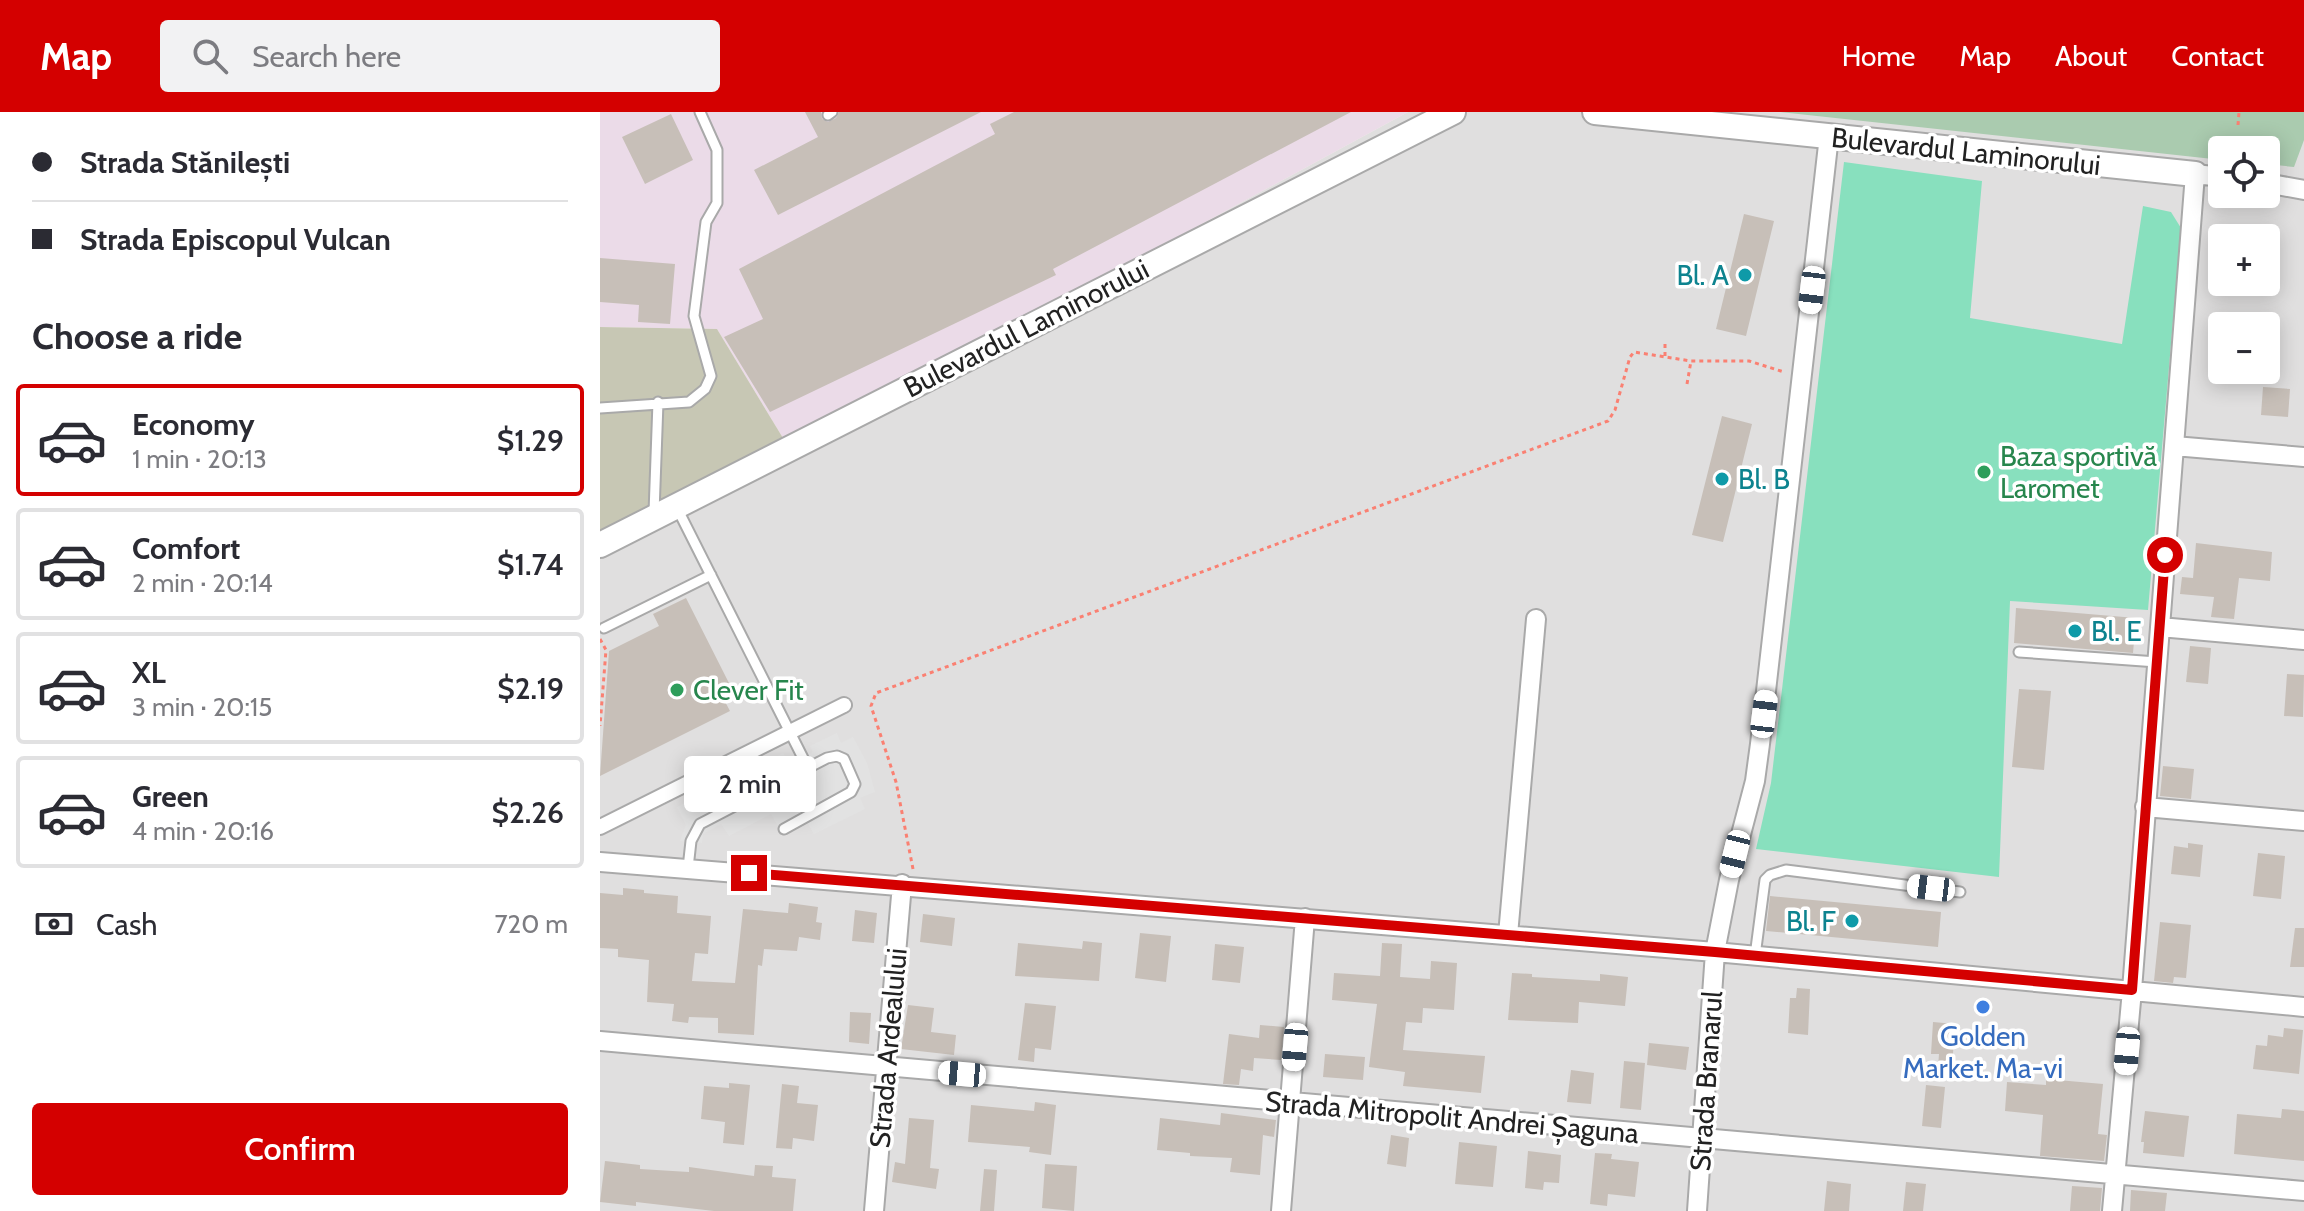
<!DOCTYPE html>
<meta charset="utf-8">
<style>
:root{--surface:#fff;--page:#f2f2f3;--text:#2b2b33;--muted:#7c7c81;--line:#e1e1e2;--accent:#d40000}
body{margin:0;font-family:Cabin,sans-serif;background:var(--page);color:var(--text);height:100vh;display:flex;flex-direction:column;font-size:30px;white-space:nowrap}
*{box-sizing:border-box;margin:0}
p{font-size:26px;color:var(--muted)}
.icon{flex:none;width:44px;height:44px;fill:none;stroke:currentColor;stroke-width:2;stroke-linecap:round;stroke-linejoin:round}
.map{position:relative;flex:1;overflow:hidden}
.panel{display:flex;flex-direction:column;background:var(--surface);width:600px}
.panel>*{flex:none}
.guide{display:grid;align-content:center;height:176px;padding:0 32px;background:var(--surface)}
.tools{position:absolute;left:1608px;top:24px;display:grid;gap:16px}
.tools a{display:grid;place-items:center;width:72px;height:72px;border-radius:8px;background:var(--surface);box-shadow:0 4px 20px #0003;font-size:40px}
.end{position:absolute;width:36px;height:36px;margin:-18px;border:10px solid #d40000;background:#fff;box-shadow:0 0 0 4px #fff}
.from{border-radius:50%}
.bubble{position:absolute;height:56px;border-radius:8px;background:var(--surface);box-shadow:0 4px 20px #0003;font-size:26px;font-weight:600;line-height:56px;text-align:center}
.car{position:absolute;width:24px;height:48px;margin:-24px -12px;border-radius:10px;box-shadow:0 0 6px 2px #0007;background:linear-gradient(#fff 24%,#345 0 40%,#fff 0 76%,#345 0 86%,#fff 0)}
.guide b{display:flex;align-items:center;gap:28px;height:76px;font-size:30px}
.guide b+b{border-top:2px solid var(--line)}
.guide i{width:20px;height:20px;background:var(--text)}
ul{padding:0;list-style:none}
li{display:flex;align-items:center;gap:24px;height:112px;margin:0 16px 12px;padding:0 16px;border:4px solid var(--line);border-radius:8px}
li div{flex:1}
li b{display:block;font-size:30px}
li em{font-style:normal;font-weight:600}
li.current{border-color:var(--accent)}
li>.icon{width:72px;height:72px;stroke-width:1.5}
h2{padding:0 32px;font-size:36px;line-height:96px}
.pay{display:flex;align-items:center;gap:20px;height:88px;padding:0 32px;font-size:30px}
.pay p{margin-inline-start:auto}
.cta{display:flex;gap:16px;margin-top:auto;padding:16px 32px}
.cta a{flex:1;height:92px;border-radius:8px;background:var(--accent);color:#fff;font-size:32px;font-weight:600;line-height:92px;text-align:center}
header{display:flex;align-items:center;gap:48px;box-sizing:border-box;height:112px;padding:0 40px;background:var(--accent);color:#fff}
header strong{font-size:38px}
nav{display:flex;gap:44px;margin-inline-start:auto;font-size:28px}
.search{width:560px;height:72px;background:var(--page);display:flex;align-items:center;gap:20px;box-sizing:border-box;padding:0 28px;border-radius:8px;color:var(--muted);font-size:30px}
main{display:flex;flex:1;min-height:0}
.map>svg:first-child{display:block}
</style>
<header>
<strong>Map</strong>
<div class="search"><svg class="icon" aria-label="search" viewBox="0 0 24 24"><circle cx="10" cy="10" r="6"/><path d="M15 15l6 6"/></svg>Search here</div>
<nav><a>Home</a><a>Map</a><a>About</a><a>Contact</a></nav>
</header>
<main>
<section class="panel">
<div class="guide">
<b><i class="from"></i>Strada Stănilești</b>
<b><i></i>Strada Episcopul Vulcan</b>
</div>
<h2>Choose a ride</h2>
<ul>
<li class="current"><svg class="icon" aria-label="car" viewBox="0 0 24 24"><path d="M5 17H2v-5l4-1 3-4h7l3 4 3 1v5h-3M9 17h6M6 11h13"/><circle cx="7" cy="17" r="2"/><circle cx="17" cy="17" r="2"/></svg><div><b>Economy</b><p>1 min · 20:13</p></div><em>$1.29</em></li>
<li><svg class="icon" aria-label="car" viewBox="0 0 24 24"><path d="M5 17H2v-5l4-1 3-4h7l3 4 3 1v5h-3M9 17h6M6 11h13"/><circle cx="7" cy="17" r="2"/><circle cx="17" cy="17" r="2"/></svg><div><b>Comfort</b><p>2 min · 20:14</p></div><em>$1.74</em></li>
<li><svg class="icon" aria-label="car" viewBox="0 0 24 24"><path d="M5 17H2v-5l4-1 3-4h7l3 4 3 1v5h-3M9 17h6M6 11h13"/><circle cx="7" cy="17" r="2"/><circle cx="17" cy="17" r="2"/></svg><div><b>XL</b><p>3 min · 20:15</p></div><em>$2.19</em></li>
<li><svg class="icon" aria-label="car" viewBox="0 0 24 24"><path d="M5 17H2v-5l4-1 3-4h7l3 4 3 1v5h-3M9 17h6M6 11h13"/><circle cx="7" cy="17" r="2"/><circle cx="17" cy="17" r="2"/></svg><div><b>Green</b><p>4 min · 20:16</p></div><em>$2.26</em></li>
</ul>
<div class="pay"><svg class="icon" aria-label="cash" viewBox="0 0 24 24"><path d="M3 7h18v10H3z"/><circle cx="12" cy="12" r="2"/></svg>Cash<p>720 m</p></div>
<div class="cta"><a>Confirm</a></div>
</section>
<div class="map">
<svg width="1704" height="1099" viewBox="0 0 1704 1099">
<rect width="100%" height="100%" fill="#f2efe9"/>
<path fill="#e0dfdf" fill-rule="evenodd" d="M808,0h896v1099h-1704v-676l189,-87zM1622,38h44v44h-44zM1622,126h44v44h-44zM1622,214h44v44h-44z"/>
<path fill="#ebdbe8" d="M0,0h808l-619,336 -72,-119 -117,-2z"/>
<path fill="#c7c7b4" d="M0,215l117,2 72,119 -189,87z"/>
<path fill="#aacbaf" d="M1180,0h524v28l-10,27 -28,-3v-14h-44v10z"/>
<path fill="#88e0be" d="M1244,50l138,19 -12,137 152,26 21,-138 28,6 10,16 -33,382 -138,-9 -11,276 -243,-28 15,-66z"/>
<path fill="#e2e2e2" d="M237,621l4,10 12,-6 14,26 8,29 -15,6 5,11 -51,25 -7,-12 -24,13 -12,-21 -42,22 -8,-12 -18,10 -1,9 -22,-2 6,-16 -9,-18 106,-54 7,10 23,-11 -3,-6z"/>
<path fill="#c7bfb8" d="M205,0h16l1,7 6,3 8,-4 3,-6h142l-203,103 -24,-45 64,-33z
M414,0h337l-298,157 3,6 -286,137 -46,-75 39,-18 -24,-50 256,-135 -5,-10z
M71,2l22,46 -48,24 -23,-47z
M1144,102l30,7 -28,115 -30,-7z
M0,146l75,6 -5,60 -32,-2 1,-17 -39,-3z
M1663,275l27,2 -2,28 -27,-2z
M1122,304l30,8 -29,118 -31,-7z
M1596,431l76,9 -2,29 -31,-3 -5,41 -23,-2 3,-20 -34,-3 2,-17 11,1z
M86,486l47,93 -11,5 8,15 -130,65 9,-125 50,-25 -6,-12z
M1416,496l120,10 -3,35 -119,-10z
M1590,534l21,2 -3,36 -22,-2z
M1687,562l17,1 -1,42 -19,-1z
M1419,577l32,2 -7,79 -32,-3z
M1563,654l31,3 -3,30 -31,-3z
M1588,731l15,2 -3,32 -29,-3 3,-28 14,2z
M1658,741l27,3 -4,43 -28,-3z
M23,776l21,2v3l34,3 -1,17 34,3 -3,38 -13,-1 -3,28 43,2 8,-74 45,4 1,-10 29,4 -2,15 6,1 -2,17 -21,-3 -2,14 -33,-2 -2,17 -4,-1 -4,70 -36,-2v-15l-29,-1 -1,6 -16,-2 2,-17 -27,-2 2,-42 -31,-3v-8l-18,-1v-55l23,2z
M1170,784l171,16 -3,35 -172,-16z
M255,798l22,3 -3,30 -22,-2z
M323,802l32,4 -3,28 -32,-4z
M1560,810l31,3 -5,53 -12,-1 -1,6 -19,-2z
M1695,816h9v39h-14z
M540,821l31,3 -5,46 -31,-4z
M483,829l19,2 -3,38 -84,-5 3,-33 64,6z
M782,831l20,1 -2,33 30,2 1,-18 26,2 -3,47 -31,-2 -1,15 -16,-1 -3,28 82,6 -4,37 -78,-7 2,-14 -36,-5 8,-63 -45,-4 2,-27 46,3z
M615,832l29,3 -4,36 -28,-3z
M912,861l20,1v3l68,4v-7l28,3 -3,29 -46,-4 -1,21 -70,-3z
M1197,876l13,1 -2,46 -20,-2 2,-35h6z
M425,891l31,3 -5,44 -16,-2 -1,14 -16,-2z
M308,893l26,3 -3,24 25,3 -2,20 -53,-6z
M250,900l21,1 -2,31 -20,-2z
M1333,910l22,2 -3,44 -14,-1 1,-13h-8z
M660,913l24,2 -3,33 -27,-2 -1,13 -12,-2 -2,16 -16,-1 6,-50 30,4z
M1684,916l19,2 -4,44 -46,-5 3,-24 11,1 1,-11 15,2z
M1049,931l40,4 -3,23 -39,-5z
M725,942l40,3 -2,23 -40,-3z
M1024,949l21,2 -4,47 -21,-2z
M971,958l23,3 -3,31 -24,-2z
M1446,967l57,5 -5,50 9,1 -3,26 -64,-5 3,-41 -38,-4 2,-29 39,3z
M129,971l21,2 -6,60 -21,-2 2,-21 -24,-3 3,-33 25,2z
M182,972l17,2 -2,17 21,2 -4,36 -21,-3 -1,11 -16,-1z
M1326,973l19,2 -4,41 -19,-2z
M435,990l21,3 -5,50 -22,-3 1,-5 -62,-5 3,-37 63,6z
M1682,997l22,2v50l-70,-7 3,-40 44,4z
M1545,999l44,5 -5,41 -41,-4 1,-11h-3z
M621,1001l55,7 -2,17 -11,-2 -3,40 -30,-3 2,-14 -42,-2v-3l-33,-3 3,-32 60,7z
M309,1006l25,2 -4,48 9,1 -3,20 -44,-7 3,-20 10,2z
M791,1023l18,3 -3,29 -19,-3z
M859,1030l38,4 -4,41 -38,-3z
M928,1039l33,4 -2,28 -15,-1 -1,8 -18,-2z
M995,1041l17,1 -1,5 28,3 -4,35 -27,-3 -1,12 -17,-2z
M5,1049l35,4v4l49,3v-5l65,9 1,-11 18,1 -1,11 24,2 -3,32h-79l-78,-9v4l-36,-4z
M445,1052l32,2 -3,45 -32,-3z
M384,1057l13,1 -3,41h-14z
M1227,1069l24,3 -2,27h-25z
M1306,1070l20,2 -3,27h-20z
M1472,1074l30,2 -2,23h-30z
M1531,1078l36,3 -2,18h-35z"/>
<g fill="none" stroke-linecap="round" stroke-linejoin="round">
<g stroke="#a9a9a9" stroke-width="13">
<path id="service" d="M228,3l4,-3
M0,296l89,-6 16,-13 6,-13 -17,-60 12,-94 11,-19v-53l-17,-38
M77,396l131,260
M54,401l4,-111
M4,516l107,-53
M1419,540l138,10
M88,756l3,-27 9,-17 127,-66 10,-2 7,3 11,25 -4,8 -67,37
M1155,844l10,-76 5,-5 16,-5 174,22"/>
</g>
<g stroke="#a9a9a9" stroke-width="18">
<path id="pedestrian" d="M0,715l244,-122"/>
</g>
<g stroke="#a9a9a9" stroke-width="22">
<path id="minor" d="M1666,71l38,7
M1574,334l130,11
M1560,515l144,13
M1545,695l159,14
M0,750l1115,90 589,55
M908,823l28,-316
M0,929l1704,150
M274,1099l28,-327
M681,1099l24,-293
M1097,1099l18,-259 14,-72 26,-99 5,-37 69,-608
M1512,1099l20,-221 63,-816 27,3"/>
</g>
<g stroke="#a9a9a9" stroke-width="28">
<path id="tertiary" d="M995,0l600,62
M0,433l853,-433"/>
</g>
<path stroke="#fa8072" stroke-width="3" stroke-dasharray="4 4" stroke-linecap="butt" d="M1638,13l1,-13
M1065,232v12
M1087,272l4,-23
M0,527l6,11 -6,76
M313,757l-17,-87 -25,-76 5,-13 732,-272 7,-11 15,-53 4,-5 57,9h58l35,11"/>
<use href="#service" stroke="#fff" stroke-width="9"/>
<use href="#pedestrian" stroke="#fff" stroke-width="14"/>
<use href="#minor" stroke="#fff" stroke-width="18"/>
<use href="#tertiary" stroke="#fff" stroke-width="24"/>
</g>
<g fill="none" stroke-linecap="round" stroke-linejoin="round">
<path stroke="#d40000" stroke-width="10" d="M149,761l966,79 417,38 33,-435"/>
</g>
<g fill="#0f9aa8" stroke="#fff" stroke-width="3">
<circle cx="1145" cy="163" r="8"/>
<circle cx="1122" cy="367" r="8"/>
<circle cx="1475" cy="519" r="8"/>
<circle cx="1252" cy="809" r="8"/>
</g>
<g fill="#2e9e5b" stroke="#fff" stroke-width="3">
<circle cx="1384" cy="360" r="8"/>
<circle cx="77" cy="578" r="8"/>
</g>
<circle fill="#3f7fe0" stroke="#fff" stroke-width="3" cx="1383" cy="895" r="8"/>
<g text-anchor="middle" stroke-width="7" stroke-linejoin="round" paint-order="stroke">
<g font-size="28" fill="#222" stroke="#fff">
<text transform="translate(1366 39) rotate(6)" y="10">Bulevardul Laminorului</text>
<text transform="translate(426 216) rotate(-27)" y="10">Bulevardul Laminorului</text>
<text transform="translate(288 936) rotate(-85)" y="10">Strada Ardealului</text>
<text transform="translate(1106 969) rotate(-86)" y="10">Strada Branarul</text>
<text transform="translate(852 1005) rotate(5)" y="10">Strada Mitropolit Andrei Șaguna</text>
</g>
<g font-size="28" fill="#0d838f" stroke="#fff" text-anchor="end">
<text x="1129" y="173">Bl. A</text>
<text x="1138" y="377" text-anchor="start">Bl. B</text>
<text x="1491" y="529" text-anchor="start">Bl. E</text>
<text x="1236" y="819">Bl. F</text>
</g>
<g font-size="28" fill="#27864d" stroke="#fff" text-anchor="start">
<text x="1400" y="354">Baza sportivă<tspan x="1400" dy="32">Laromet</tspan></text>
<text x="93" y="588">Clever Fit</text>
</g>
<g font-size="28" fill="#366cbe" stroke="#fff">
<text x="1383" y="934">Golden<tspan x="1383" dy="32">Market. Ma-vi</tspan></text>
</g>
</g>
</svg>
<div class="tools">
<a><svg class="icon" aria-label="locate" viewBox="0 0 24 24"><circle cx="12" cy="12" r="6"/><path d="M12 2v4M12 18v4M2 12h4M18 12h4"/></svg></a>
<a>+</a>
<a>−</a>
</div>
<i class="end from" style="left:1565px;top:443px"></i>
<i class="end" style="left:149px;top:761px"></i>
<div class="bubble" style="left:84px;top:644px;width:132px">2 min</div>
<i class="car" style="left:1212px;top:178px;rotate:187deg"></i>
<i class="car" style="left:1164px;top:602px;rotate:7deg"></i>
<i class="car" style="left:1135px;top:742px;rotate:194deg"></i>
<i class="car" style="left:1331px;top:776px;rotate:277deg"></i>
<i class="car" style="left:695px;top:935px;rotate:185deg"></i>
<i class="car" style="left:1527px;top:939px;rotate:185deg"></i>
<i class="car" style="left:362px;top:962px;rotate:275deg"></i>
</div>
</main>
